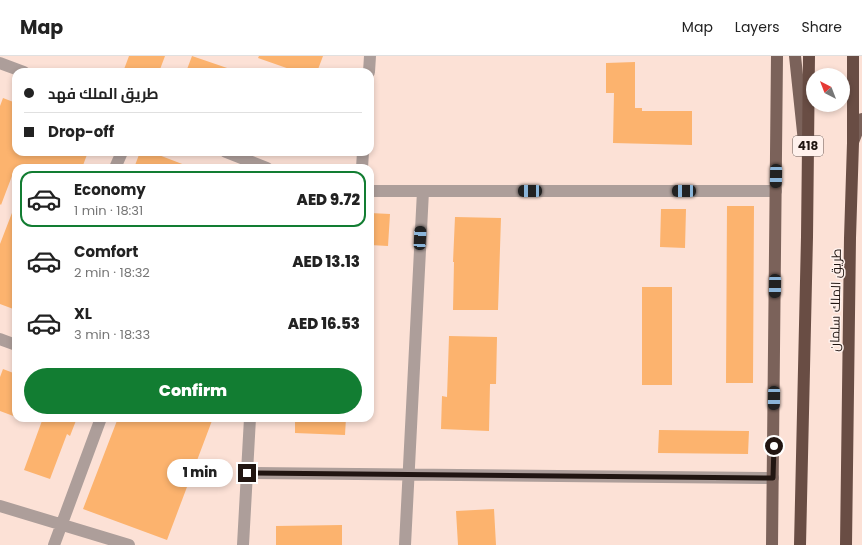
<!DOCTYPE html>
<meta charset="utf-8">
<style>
:root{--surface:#fff;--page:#f2f2f2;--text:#222;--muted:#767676;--line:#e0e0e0;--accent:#127d32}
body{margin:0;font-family:Poppins,Cairo,sans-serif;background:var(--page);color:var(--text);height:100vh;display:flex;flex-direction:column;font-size:15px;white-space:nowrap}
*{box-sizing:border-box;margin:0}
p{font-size:13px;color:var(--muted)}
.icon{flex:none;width:22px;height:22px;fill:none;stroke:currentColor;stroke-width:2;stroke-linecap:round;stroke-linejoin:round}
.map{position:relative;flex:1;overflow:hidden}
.drawer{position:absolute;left:12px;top:108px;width:362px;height:258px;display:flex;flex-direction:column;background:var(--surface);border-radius:12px;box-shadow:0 2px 6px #0003}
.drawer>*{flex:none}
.guide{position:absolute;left:12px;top:12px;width:362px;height:88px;border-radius:12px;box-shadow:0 2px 6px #0003;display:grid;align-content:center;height:88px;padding:0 12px;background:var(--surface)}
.needle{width:26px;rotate:318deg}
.tools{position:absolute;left:806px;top:12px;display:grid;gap:8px}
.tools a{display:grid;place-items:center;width:44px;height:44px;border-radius:50%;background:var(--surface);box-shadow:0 2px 6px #0003;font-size:20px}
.end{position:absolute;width:18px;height:18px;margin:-9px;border:5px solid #211511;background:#fff;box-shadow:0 0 0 2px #fff}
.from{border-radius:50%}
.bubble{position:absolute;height:28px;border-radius:14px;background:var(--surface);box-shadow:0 2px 6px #0003;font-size:13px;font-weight:800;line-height:28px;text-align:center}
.car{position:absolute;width:12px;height:24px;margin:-12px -6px;border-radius:5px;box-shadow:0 0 3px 1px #0007;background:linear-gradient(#222 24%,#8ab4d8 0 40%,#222 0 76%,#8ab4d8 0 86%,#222 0)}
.guide b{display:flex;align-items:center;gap:14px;height:38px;font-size:15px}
.guide b+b{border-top:1px solid var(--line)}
.guide i{width:10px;height:10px;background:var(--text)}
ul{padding:7px 0 0;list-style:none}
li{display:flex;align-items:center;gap:12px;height:56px;margin:0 8px 6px;padding:0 4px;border:2px solid transparent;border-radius:12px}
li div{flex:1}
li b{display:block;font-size:15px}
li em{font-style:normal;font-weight:800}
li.current{border-color:var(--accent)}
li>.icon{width:36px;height:36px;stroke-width:1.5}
.button{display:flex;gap:8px;margin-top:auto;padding:8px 12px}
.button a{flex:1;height:46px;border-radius:24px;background:var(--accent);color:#fff;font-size:16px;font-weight:800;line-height:46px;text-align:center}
header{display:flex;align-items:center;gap:24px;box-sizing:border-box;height:56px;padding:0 20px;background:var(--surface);border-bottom:1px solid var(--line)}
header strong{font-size:19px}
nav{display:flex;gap:22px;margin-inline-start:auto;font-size:14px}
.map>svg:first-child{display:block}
</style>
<header>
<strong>Map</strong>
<nav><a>Map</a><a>Layers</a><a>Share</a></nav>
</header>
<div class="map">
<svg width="862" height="489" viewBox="0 0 862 489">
<rect width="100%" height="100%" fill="#fce1d6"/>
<path fill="#fcb36e" d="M129,0h36l-6,16h-36z
M192,0l41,14v2h-47z
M259,0h64l-6,16h-19l-40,-14z
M635,6v46h7v3h50v34l-79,-2 1,-50h-8v-30z
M3,42l13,5v49h72l-6,16h-67l-14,37 -1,-1v-98z
M140,96h11l39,15v1h-56z
M15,149h1v105l-16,-6v-60z
M727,150h27l-1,177h-27z
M661,153h25l-1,39 -25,-1z
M370,157l20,1 -2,32 -18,-1z
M455,161l46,1 -3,92h-45l1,-48h-1z
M642,231h30v98h-30z
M449,280l48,1 -1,47h-6l-1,47 -48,-2 1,-33 5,1z
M3,313l13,5v43l-16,-6v-34z
M43,362h34l-7,18 -3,-2 -17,45 -26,-9z
M118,362h95l-46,122 -84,-31z
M295,362h51l-1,17 -50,-2z
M659,374l90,1 -1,23 -90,-1z
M494,453l2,36h-38l-2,-34z
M342,469v20h-66v-19z"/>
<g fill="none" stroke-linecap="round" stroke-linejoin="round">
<path stroke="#ad9e9a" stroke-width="12" d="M0,7l24,9
M369,16l1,-16
M226,96l41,16
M115,112l7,-16
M362,112l1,-16
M370,135h406
M0,283l16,6
M247,417l526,5
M0,450l129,39
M54,489l47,-127
M243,489l7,-127
M405,489l18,-354"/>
<path stroke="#7b625a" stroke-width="12" d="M795,0l9,86
M853,86l9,-23
M772,489l5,-489"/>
<path stroke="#694d44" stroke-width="12" d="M800,489l7,-308 2,-181
M846,489l4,-307 3,-95v-87"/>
</g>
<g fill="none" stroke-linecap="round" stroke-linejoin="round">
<path stroke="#211511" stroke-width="5" d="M247,417l526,5 1,-32"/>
</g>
<g text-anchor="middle" stroke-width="3" stroke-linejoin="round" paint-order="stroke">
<rect fill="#fff1ec" stroke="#645753" stroke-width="1" x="793" y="80" width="30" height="20" rx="3"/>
<g font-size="12" font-weight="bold" fill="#211511">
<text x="808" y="94">418</text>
</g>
<g font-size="13" fill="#211511" stroke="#fff1ec">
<text transform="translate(835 244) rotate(-89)" y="5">طريق الملك سلمان</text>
</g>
</g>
</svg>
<div class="tools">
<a><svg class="needle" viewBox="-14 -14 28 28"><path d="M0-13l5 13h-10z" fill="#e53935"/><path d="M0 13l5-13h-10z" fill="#767676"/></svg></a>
</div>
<i class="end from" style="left:774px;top:390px"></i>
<i class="end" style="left:247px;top:417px"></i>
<div class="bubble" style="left:167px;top:403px;width:66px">1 min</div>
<i class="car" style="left:776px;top:120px;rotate:181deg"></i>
<i class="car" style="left:530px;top:135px;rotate:270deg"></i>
<i class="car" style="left:684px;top:135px;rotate:270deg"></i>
<i class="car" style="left:420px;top:182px;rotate:3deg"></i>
<i class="car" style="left:775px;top:230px;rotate:181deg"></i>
<i class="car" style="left:774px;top:342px;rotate:181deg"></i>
<div class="guide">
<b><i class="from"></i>طريق الملك فهد</b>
<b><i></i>Drop-off</b>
</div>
<section class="drawer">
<ul>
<li class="current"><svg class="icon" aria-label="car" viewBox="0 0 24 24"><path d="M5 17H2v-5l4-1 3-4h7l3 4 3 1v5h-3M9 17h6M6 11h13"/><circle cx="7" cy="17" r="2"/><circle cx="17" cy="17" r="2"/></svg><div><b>Economy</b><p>1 min · 18:31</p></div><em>AED 9.72</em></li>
<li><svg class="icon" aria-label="car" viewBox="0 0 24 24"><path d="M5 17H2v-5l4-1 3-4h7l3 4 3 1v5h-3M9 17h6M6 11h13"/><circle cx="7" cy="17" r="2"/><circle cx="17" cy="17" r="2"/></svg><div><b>Comfort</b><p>2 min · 18:32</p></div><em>AED 13.13</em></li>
<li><svg class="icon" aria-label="car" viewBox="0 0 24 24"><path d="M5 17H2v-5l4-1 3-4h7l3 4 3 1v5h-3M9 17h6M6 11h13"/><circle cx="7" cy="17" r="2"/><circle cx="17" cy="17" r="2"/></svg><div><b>XL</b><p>3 min · 18:33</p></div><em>AED 16.53</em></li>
</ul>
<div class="button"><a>Confirm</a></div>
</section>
</div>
